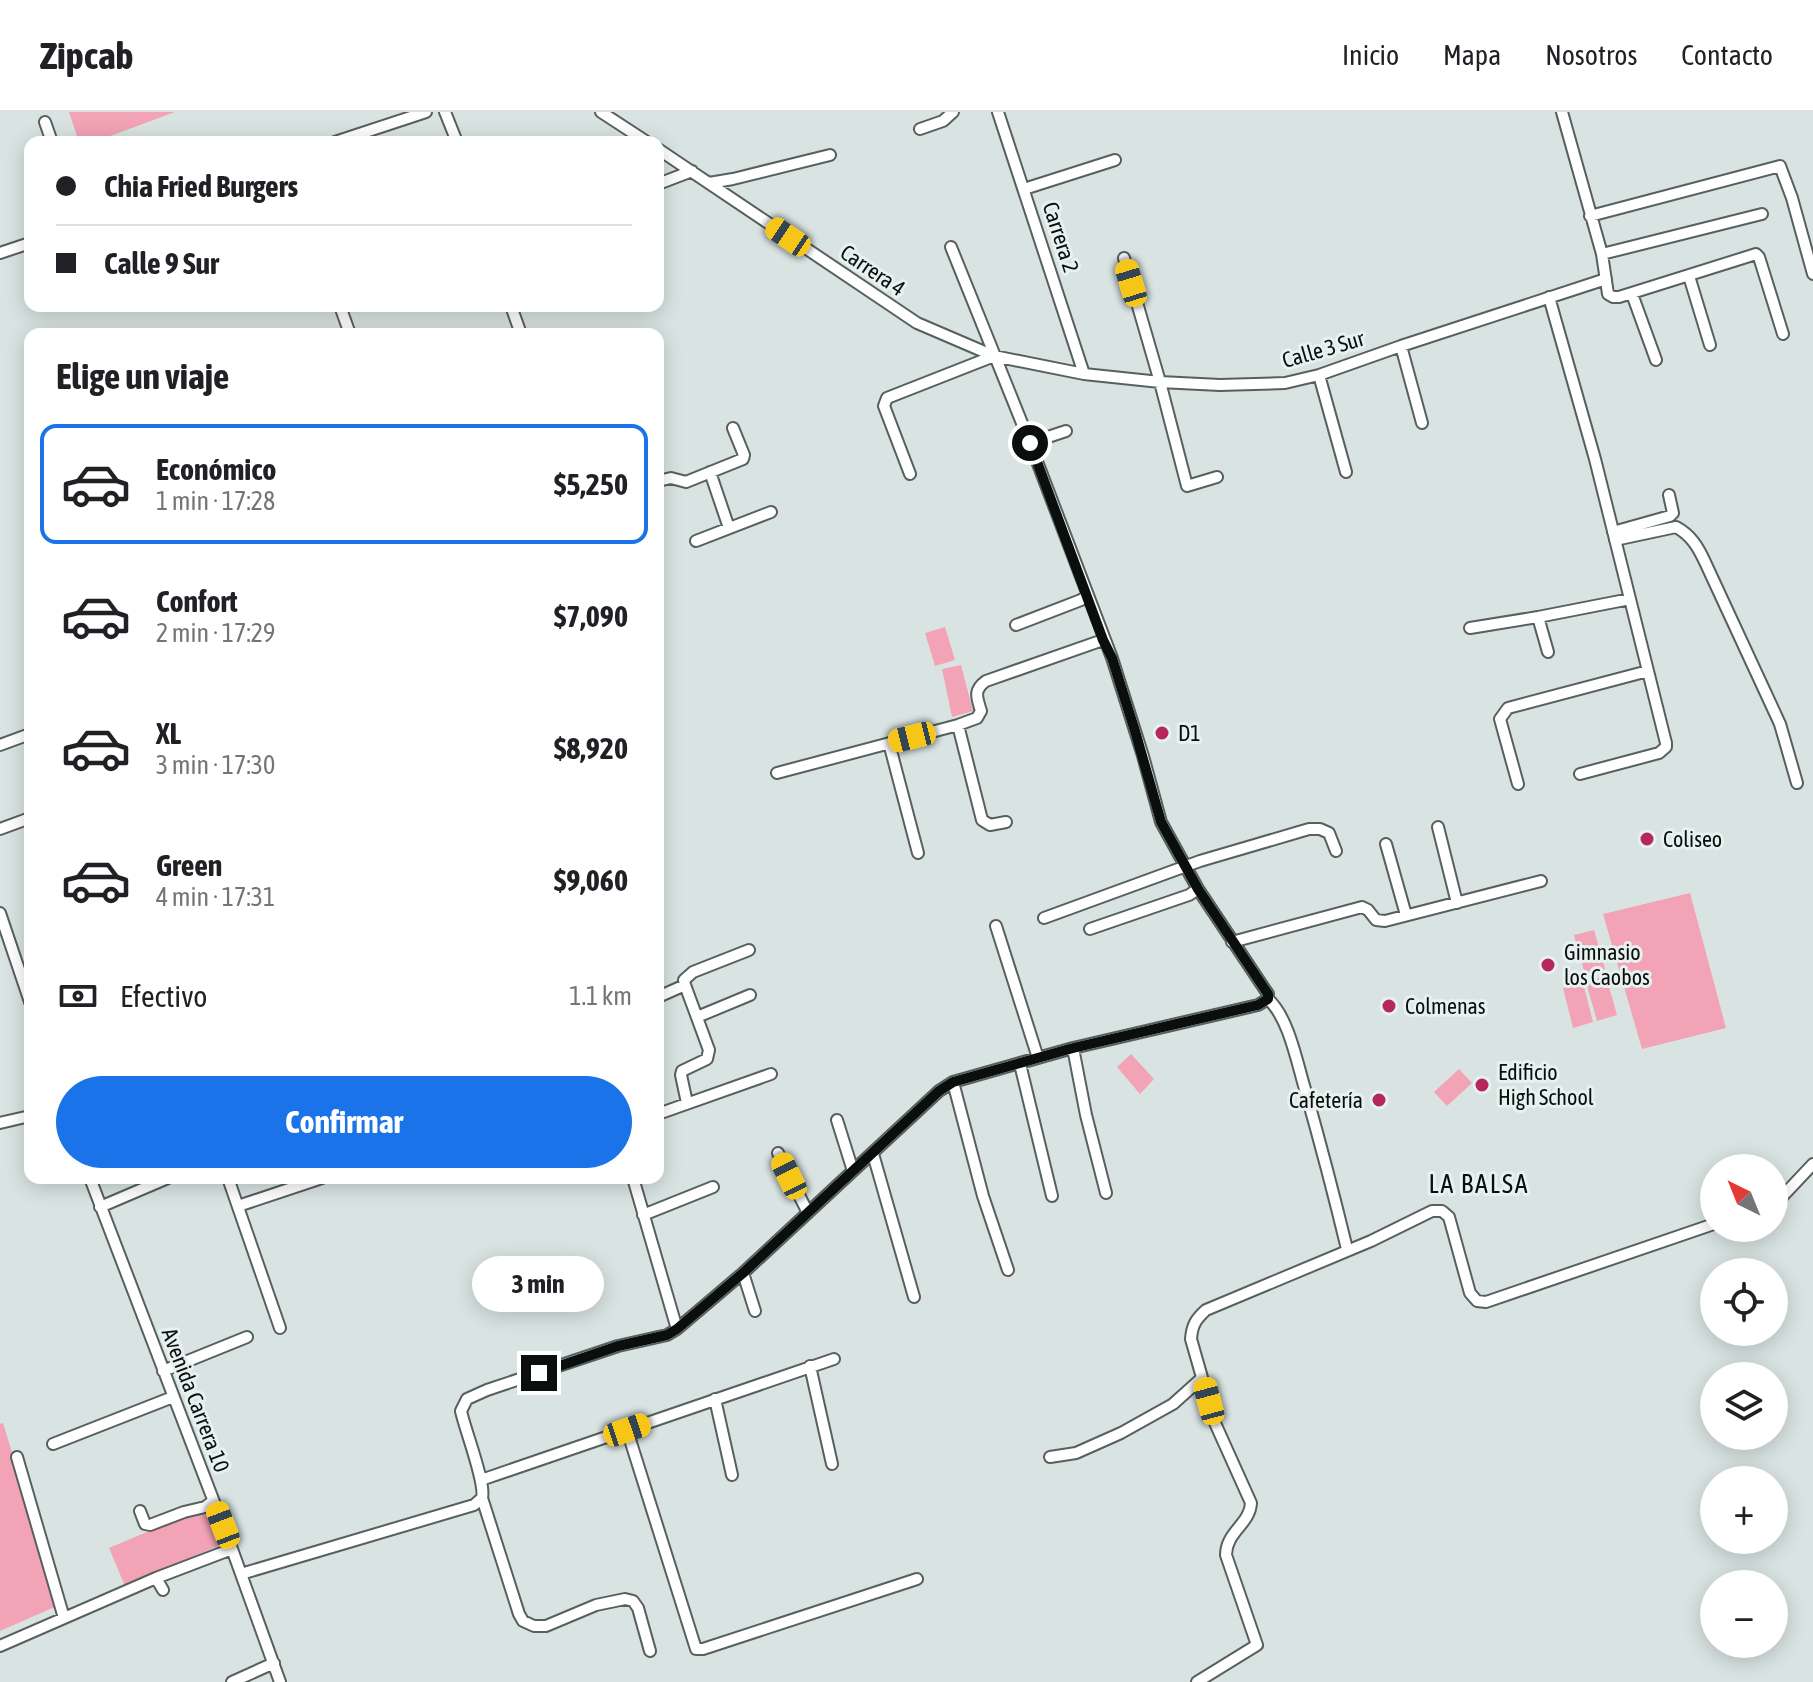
<!DOCTYPE html>
<html lang="es">
<meta charset="utf-8">
<style>
:root{--surface:#fff;--page:#f2f2f2;--text:#202124;--muted:#757577;--line:#e0e0e0;--accent:#1a73e8}
body{margin:0;font-family:"Asap Condensed",sans-serif;background:var(--page);color:var(--text);height:100vh;display:flex;flex-direction:column;font-size:30px;white-space:nowrap}
*{box-sizing:border-box;margin:0}
p{font-size:26px;color:var(--muted)}
.icon{flex:none;width:44px;height:44px;fill:none;stroke:currentColor;stroke-width:2;stroke-linecap:round;stroke-linejoin:round}
.map{position:relative;flex:1;overflow:hidden}
.drawer{position:absolute;left:24px;top:216px;width:640px;height:856px;display:flex;flex-direction:column;background:var(--surface);border-radius:16px;box-shadow:0 4px 20px #0003}
.drawer>*{flex:none}
.hud{position:absolute;left:24px;top:24px;width:640px;height:176px;border-radius:16px;box-shadow:0 4px 20px #0003;display:grid;align-content:center;height:176px;padding:0 32px;background:var(--surface)}
.needle{width:52px;rotate:317deg}
.buttons{position:absolute;left:1700px;top:1042px;display:grid;gap:16px}
.buttons a{display:grid;place-items:center;width:88px;height:88px;border-radius:50%;background:var(--surface);box-shadow:0 4px 20px #0003;font-size:40px}
.end{position:absolute;width:36px;height:36px;margin:-18px;border:10px solid #0a0e0d;background:#fff;box-shadow:0 0 0 4px #fff}
.from{border-radius:50%}
.bubble{position:absolute;height:56px;border-radius:28px;background:var(--surface);box-shadow:0 4px 20px #0003;font-size:26px;font-weight:700;line-height:56px;text-align:center}
.car{position:absolute;width:24px;height:48px;margin:-24px -12px;border-radius:10px;box-shadow:0 0 6px 2px #0007;background:linear-gradient(#f5c518 24%,#345 0 40%,#f5c518 0 76%,#345 0 86%,#f5c518 0)}
.hud b{display:flex;align-items:center;gap:28px;height:76px;font-size:30px}
.hud b+b{border-top:2px solid var(--line)}
.hud i{width:20px;height:20px;background:var(--text)}
ul{padding:0;list-style:none}
li{display:flex;align-items:center;gap:24px;height:120px;margin:0 16px 12px;padding:0 16px;border:4px solid transparent;border-radius:16px}
li div{flex:1}
li b{display:block;font-size:30px}
li em{font-style:normal;font-weight:700}
li.current{border-color:var(--accent)}
li>.icon{width:72px;height:72px;stroke-width:1.5}
h2{padding:0 32px;font-size:36px;line-height:96px}
.pay{display:flex;align-items:center;gap:20px;height:88px;padding:0 32px;font-size:30px}
.pay p{margin-inline-start:auto}
.primary-button{display:flex;gap:16px;margin-top:auto;padding:16px 32px}
.primary-button a{flex:1;height:92px;border-radius:48px;background:var(--accent);color:#fff;font-size:32px;font-weight:700;line-height:92px;text-align:center}
header{display:flex;align-items:center;gap:48px;box-sizing:border-box;height:112px;padding:0 40px;background:var(--surface);border-bottom:2px solid var(--line)}
header strong{font-size:38px}
nav{display:flex;gap:44px;margin-inline-start:auto;font-size:28px}
.map>svg:first-child{display:block}
</style>
<header>
<strong>Zipcab</strong>
<nav><a>Inicio</a><a>Mapa</a><a>Nosotros</a><a>Contacto</a></nav>
</header>
<div class="map">
<svg width="1813" height="1570" viewBox="0 0 1813 1570">
<rect width="100%" height="100%" fill="#d9e4e2"/>
<path fill="#f2a3b5" d="M69,0h106l-81,30h-15z
M945,515l10,33 -20,6 -10,-33z
M961,553l12,46 -21,6 -10,-48z
M1690,781l36,135 -84,21 -39,-135z
M1594,818l11,39 -20,5 -11,-39z
M1606,864l11,39 -20,6 -11,-39z
M1583,871l10,39 -20,6 -10,-40z
M1131,942l23,25 -14,15 -23,-27z
M1459,957l13,14 -25,23 -13,-14z
M3,1311l56,182 -59,26v-207z
M204,1396l16,37 -95,41 -16,-38z"/>
<g fill="none" stroke-linecap="round" stroke-linejoin="round">
<g stroke="#57605f" stroke-width="14">
<path id="minor" d="M445,0l12,30
M601,0l46,30
M998,0l86,262
M1562,0l40,142 6,40 5,3h6l137,-43 3,3 24,77
M45,10l7,20
M920,17l23,-8 10,-9
M335,30l91,-30
M658,37l259,174 77,33 90,18 76,8 60,3 65,-2 34,-8 82,-29 205,-67
M709,71l24,-4 97,-24
M658,72l34,-13
M1024,77l91,-29
M1590,104l190,-50 12,32 21,76
M951,135l79,196 82,215 31,98 18,66 37,67 70,105v5c21,19 29,64 37,90 15,53 29,106 42,160
M0,141l30,-10
M1602,142l160,-40
M1124,146l36,124 27,104 30,-9
M1689,164l21,69
M1632,182l24,66
M1549,185l46,162 71,284v4l-7,6 -79,21
M340,194l10,28
M511,194l10,28
M1401,234l21,77
M1319,263l27,97
M1030,331l36,-12
M710,360l19,56
M910,362l-26,-68 3,-8 107,-42
M658,369l13,-3 15,4 57,-23 1,-4 -11,-27
M1613,420l57,-16 3,-3 -4,-18
M1615,428l61,-13c15,8 22,20 29,35l75,162 17,59
M696,429l75,-29
M1538,505l10,35
M1016,513l65,-25 7,-5
M1470,516l68,-11 92,-18
M958,613l24,95 8,5 16,-3
M889,631l29,110
M0,633l30,-11
M777,661l181,-48 19,-7 4,-7c-4,-13 -8,-21 5,-30l117,-41
M1518,672l-18,-65 8,-11 140,-37
M1438,715l19,76
M0,717l30,-11
M1386,732l20,71
M0,801l30,89
M1044,806l156,-57 109,-32h11l9,4 7,18
M996,814l42,132
M1090,817l99,-34 9,-6
M1232,830l130,-35 6,3 8,10 9,1 156,-40
M685,873l24,65 -2,9 -25,12 -1,4 6,28
M658,885l27,-12 -1,-5 9,-8 56,-22
M697,905l53,-22
M1073,936l13,67 20,78
M1020,952l32,132
M953,970l30,114 25,74
M658,1002l113,-40
M837,1008l16,51
M0,1011l30,-7
M778,1041l30,60
M873,1042l41,143
M90,1066l142,371 48,133
M228,1066l52,150
M633,1066l44,151
M1774,1090l6,-3 33,-35
M238,1094l84,-28
M100,1095l68,-29
M643,1103l70,-28
M743,1161l12,38
M810,1254l22,98
M163,1259l84,-34
M715,1287l17,76
M627,1318l69,219h7l214,-70
M53,1332l120,-47
M17,1345l47,161
M1050,1345l26,-4 45,-20 52,-29 29,-26
M481,1368l353,-121
M140,1399l5,13 5,1 34,-13 21,-5 8,-6
M241,1462l233,-69 8,-7
M156,1466l7,12
M0,1534l156,-68 76,-29
M650,1539l-12,-43 -5,-7 -8,-2 -29,6 -50,21h-12l-11,-5 -4,-7 -37,-116c4,-15 -17,-68 -21,-87l6,-12 20,-9 131,-44 49,-11 10,-6 66,-56 196,-182 14,-9 120,-34 185,-43 10,-6
M232,1570l42,-19
M1197,1570l60,-37 -31,-90c0,-23 24,-31 25,-52l-36,-80 -24,-84c1,-14 5,-20 15,-29l165,-69 61,-30h10l7,6 21,76 7,8 9,1 228,-78"/>
</g>
<use href="#minor" stroke="#fff" stroke-width="10"/>
</g>
<g fill="none" stroke-linecap="round" stroke-linejoin="round">
<path stroke="#0a0e0d" stroke-width="10" d="M539,1261l79,-27 49,-11 10,-6 66,-56 196,-182 14,-9 120,-34 185,-43 10,-6v-5l-70,-105 -37,-67 -26,-91 -23,-73 -9,-18 -73,-197"/>
</g>
<g fill="#b6285c" stroke="#e6f1f0" stroke-width="3">
<circle cx="1162" cy="621" r="8"/>
<circle cx="1647" cy="727" r="8"/>
<circle cx="1548" cy="853" r="8"/>
<circle cx="1389" cy="894" r="8"/>
<circle cx="1482" cy="973" r="8"/>
<circle cx="1379" cy="988" r="8"/>
</g>
<g text-anchor="middle" stroke-width="6" stroke-linejoin="round" paint-order="stroke">
<g font-size="22" fill="#0a0e0d" stroke="#e6f1f0">
<text transform="translate(1061 125) rotate(72)" y="8">Carrera 2</text>
<text transform="translate(873 158) rotate(34)" y="8">Carrera 4</text>
<text transform="translate(1323 237) rotate(-16)" y="8">Calle 3 Sur</text>
<text transform="translate(196 1288) rotate(69)" y="8">Avenida Carrera 10</text>
</g>
<g font-size="22" fill="#0a0e0d" stroke="#e6f1f0" text-anchor="start">
<text x="1178" y="629">D1</text>
<text x="1663" y="735">Coliseo</text>
<text x="1564" y="848">Gimnasio<tspan x="1564" dy="25">los Caobos</tspan></text>
<text x="1405" y="902">Colmenas</text>
<text x="1498" y="968">Edificio<tspan x="1498" dy="25">High School</tspan></text>
<text x="1363" y="996" text-anchor="end">Cafetería</text>
</g>
<g font-size="26" letter-spacing="2" fill="#0a0e0d" stroke="#e6f1f0">
<text x="1479" y="1081">LA BALSA</text>
</g>
</g>
</svg>
<div class="buttons">
<a><svg class="needle" viewBox="-14 -14 28 28"><path d="M0-13l5 13h-10z" fill="#e53935"/><path d="M0 13l5-13h-10z" fill="#757577"/></svg></a>
<a><svg class="icon" aria-label="locate" viewBox="0 0 24 24"><circle cx="12" cy="12" r="6"/><path d="M12 2v4M12 18v4M2 12h4M18 12h4"/></svg></a>
<a><svg class="icon" aria-label="layers" viewBox="0 0 24 24"><path d="M12 4l9 5-9 5-9-5zM3 14l9 5 9-5"/></svg></a>
<a>+</a>
<a>−</a>
</div>
<i class="end from" style="left:1030px;top:331px"></i>
<i class="end" style="left:539px;top:1261px"></i>
<div class="bubble" style="left:472px;top:1144px;width:132px">3 min</div>
<i class="car" style="left:788px;top:125px;rotate:304deg"></i>
<i class="car" style="left:1131px;top:171px;rotate:343deg"></i>
<i class="car" style="left:912px;top:625px;rotate:256deg"></i>
<i class="car" style="left:789px;top:1064px;rotate:334deg"></i>
<i class="car" style="left:1209px;top:1289px;rotate:345deg"></i>
<i class="car" style="left:627px;top:1318px;rotate:71deg"></i>
<i class="car" style="left:223px;top:1413px;rotate:339deg"></i>
<div class="hud">
<b><i class="from"></i>Chia Fried Burgers</b>
<b><i></i>Calle 9 Sur</b>
</div>
<section class="drawer">
<h2>Elige un viaje</h2>
<ul>
<li class="current"><svg class="icon" aria-label="car" viewBox="0 0 24 24"><path d="M5 17H2v-5l4-1 3-4h7l3 4 3 1v5h-3M9 17h6M6 11h13"/><circle cx="7" cy="17" r="2"/><circle cx="17" cy="17" r="2"/></svg><div><b>Económico</b><p>1 min · 17:28</p></div><em>$5,250</em></li>
<li><svg class="icon" aria-label="car" viewBox="0 0 24 24"><path d="M5 17H2v-5l4-1 3-4h7l3 4 3 1v5h-3M9 17h6M6 11h13"/><circle cx="7" cy="17" r="2"/><circle cx="17" cy="17" r="2"/></svg><div><b>Confort</b><p>2 min · 17:29</p></div><em>$7,090</em></li>
<li><svg class="icon" aria-label="car" viewBox="0 0 24 24"><path d="M5 17H2v-5l4-1 3-4h7l3 4 3 1v5h-3M9 17h6M6 11h13"/><circle cx="7" cy="17" r="2"/><circle cx="17" cy="17" r="2"/></svg><div><b>XL</b><p>3 min · 17:30</p></div><em>$8,920</em></li>
<li><svg class="icon" aria-label="car" viewBox="0 0 24 24"><path d="M5 17H2v-5l4-1 3-4h7l3 4 3 1v5h-3M9 17h6M6 11h13"/><circle cx="7" cy="17" r="2"/><circle cx="17" cy="17" r="2"/></svg><div><b>Green</b><p>4 min · 17:31</p></div><em>$9,060</em></li>
</ul>
<div class="pay"><svg class="icon" aria-label="cash" viewBox="0 0 24 24"><path d="M3 7h18v10H3z"/><circle cx="12" cy="12" r="2"/></svg>Efectivo<p>1.1 km</p></div>
<div class="primary-button"><a>Confirmar</a></div>
</section>
</div>
